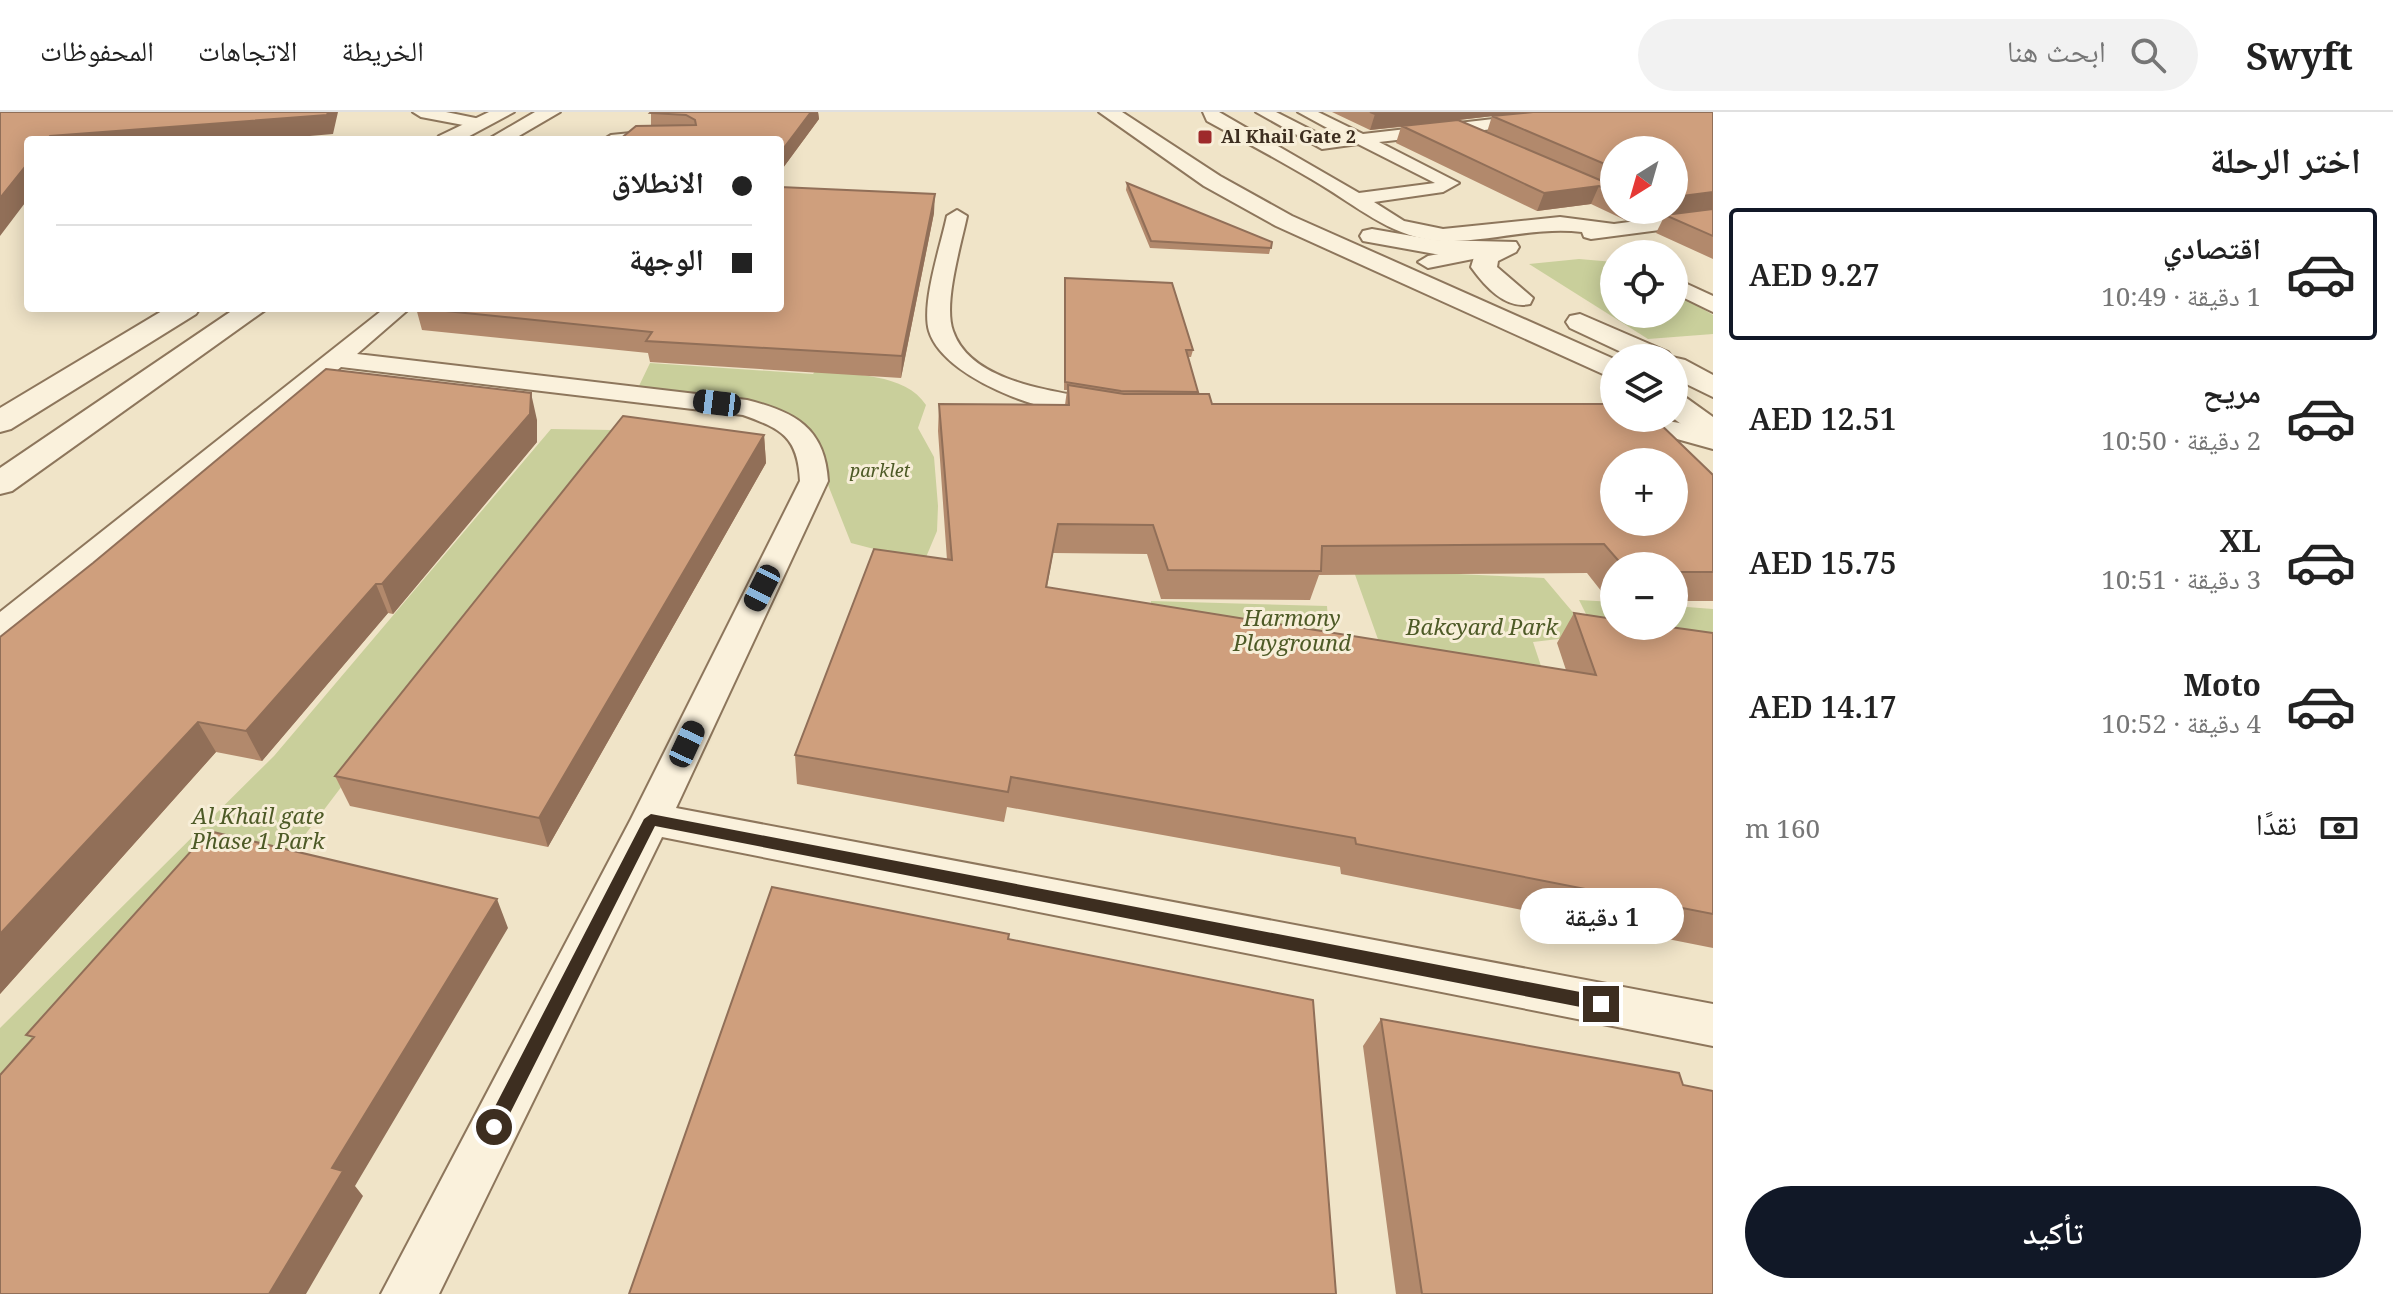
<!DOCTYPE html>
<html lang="ar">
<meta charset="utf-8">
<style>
:root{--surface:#fff;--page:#f2f2f2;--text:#222;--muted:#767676;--line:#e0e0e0;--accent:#111827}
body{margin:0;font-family:"Noto Serif","Noto Naskh Arabic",serif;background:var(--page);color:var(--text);direction:rtl;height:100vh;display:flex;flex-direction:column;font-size:30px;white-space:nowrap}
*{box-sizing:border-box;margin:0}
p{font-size:26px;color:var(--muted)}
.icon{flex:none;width:44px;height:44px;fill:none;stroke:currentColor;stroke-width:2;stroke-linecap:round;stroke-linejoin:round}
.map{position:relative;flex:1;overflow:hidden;direction:ltr}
.sheet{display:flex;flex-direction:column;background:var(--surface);width:680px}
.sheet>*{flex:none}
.hud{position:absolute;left:24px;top:24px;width:760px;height:176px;border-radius:8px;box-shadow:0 4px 20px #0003;direction:rtl;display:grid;align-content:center;height:176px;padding:0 32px;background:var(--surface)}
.needle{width:52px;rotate:217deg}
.buttons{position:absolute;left:1600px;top:24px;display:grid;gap:16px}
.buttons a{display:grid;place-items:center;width:88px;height:88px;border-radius:50%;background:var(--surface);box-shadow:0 4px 20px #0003;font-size:40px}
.end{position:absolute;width:36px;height:36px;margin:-18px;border:10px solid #3d2e20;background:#fff;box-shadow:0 0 0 4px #fff}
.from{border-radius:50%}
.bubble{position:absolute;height:56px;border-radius:28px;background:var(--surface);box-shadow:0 4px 20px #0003;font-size:26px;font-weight:600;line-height:56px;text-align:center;direction:rtl}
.car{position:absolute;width:24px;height:48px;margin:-24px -12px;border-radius:10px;box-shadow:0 0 6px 2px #0007;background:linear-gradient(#222 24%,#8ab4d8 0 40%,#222 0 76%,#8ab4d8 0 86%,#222 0)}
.hud b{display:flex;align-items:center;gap:28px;height:76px;font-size:30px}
.hud b+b{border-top:2px solid var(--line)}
.hud i{width:20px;height:20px;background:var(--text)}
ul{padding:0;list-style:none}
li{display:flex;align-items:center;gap:24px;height:132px;margin:0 16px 12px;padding:0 16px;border:4px solid transparent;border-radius:8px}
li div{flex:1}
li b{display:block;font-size:30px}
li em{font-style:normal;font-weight:600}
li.on{border-color:var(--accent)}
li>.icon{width:72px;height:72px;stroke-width:1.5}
h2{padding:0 32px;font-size:36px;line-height:96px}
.pay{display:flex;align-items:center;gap:20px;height:88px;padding:0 32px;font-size:30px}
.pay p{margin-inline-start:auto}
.action{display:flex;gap:16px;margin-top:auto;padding:16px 32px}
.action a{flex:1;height:92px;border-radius:48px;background:var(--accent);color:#fff;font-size:32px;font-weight:600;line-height:92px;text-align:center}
header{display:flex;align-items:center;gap:48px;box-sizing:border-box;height:112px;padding:0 40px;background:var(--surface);border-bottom:2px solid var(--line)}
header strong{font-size:38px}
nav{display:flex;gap:44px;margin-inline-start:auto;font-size:28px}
.search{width:560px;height:72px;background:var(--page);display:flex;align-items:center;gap:20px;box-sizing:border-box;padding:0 28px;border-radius:44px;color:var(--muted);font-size:30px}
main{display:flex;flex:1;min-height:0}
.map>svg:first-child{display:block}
</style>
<header>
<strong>Swyft</strong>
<div class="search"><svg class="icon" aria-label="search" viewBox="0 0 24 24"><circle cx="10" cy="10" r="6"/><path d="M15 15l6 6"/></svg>ابحث هنا</div>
<nav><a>الخريطة</a><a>الاتجاهات</a><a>المحفوظات</a></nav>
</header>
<main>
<section class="sheet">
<h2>اختر الرحلة</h2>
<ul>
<li class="on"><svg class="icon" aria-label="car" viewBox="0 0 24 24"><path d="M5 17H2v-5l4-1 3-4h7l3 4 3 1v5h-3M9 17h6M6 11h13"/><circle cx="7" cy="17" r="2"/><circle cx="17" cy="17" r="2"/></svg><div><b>اقتصادي</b><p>1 دقيقة · 10:49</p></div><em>AED 9.27</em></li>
<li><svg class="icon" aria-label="car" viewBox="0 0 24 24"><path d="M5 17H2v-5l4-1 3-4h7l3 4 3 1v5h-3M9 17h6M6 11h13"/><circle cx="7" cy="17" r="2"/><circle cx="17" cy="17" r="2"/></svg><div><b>مريح</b><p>2 دقيقة · 10:50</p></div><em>AED 12.51</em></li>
<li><svg class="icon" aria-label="car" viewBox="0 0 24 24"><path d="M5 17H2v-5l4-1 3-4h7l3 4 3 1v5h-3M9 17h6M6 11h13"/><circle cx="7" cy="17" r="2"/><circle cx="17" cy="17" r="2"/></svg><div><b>XL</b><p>3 دقيقة · 10:51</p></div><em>AED 15.75</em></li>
<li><svg class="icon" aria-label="car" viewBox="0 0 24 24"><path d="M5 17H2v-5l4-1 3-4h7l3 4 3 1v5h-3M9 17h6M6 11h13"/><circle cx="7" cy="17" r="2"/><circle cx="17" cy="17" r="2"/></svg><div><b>Moto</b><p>4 دقيقة · 10:52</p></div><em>AED 14.17</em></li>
</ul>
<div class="pay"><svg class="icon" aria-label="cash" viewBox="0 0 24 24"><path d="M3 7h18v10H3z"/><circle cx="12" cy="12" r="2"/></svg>نقدًا<p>160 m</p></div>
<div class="action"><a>تأكيد</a></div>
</section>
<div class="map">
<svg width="1713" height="1182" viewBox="0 0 1713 1182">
<rect width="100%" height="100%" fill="#f0e4c8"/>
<path fill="#c9cf9b" d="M1579,147l35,3v52h60v-22l39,23v19l-65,5 -119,-75z
M650,251l163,11 3,-4c35,5 90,3 110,35l-8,23 16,29 4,49 -1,25 -13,31 -73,-19 -38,-96 -22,-26 -153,-33z
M551,317l61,1 -339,447 -273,260v-109l274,-272z
M1353,457l191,9 48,57 -59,7 18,54 -166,-37z
M1579,488l35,2v24h60v-20l39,3v54l-115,-25z
M1151,489l176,5 4,57 -182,-31z"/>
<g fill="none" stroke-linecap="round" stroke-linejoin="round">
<g stroke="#8d765c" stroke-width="4">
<path id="minor" d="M413,0h33l39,8 2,3 -8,5 -58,-11z
M1203,0h16l140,81 76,-10 -77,-39 -36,5 -66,-37h20l51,26 15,-2 -44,-24h20l45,22 192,-22h50l-8,5 -218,25 80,41 -16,9 -69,10 30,19 39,8 117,-12 54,7 99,-13v12l-122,16 -7,-2 -2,-5c-47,-6 -94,11 -141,9 -46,-3 -78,-30 -115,-53 -39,-24 -79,-45 -119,-67z
M641,20l46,3 8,5h-92l8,-5z
M957,98l10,6c-6,29 -24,88 -14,115 20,58 120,61 168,73l4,5 -4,5c-48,12 -176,-30 -192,-83 -8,-28 12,-86 18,-115z
M1501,130l10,6 -3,4 -80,16 -10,-6 10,-6z
M1674,166l39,18v16l-39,-19z
M385,196h25l-53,46 390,46c48,12 78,28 81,81l-152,327 1037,196v42l-1051,-209 -223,457h-58l250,-475 169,-338c-2,-44 -18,-52 -57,-66l-402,-48 -329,270 -12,3v-28z
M1619,306c34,0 62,3 94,14v17l-90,-25z"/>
</g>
<g stroke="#8d765c" stroke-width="4">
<path id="tertiary" d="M489,0h25l-52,28h-26l3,-4z
M535,0h25l-48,28h-25z
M1099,0h23l98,64 72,40 322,143v20l-338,-153 -72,-40z
M1372,117l63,11 81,2 3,5 -3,5 -18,9 -1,6 36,31 -3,6c-25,6 -46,-19 -59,-37l4,-13h-40l-72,-13 -3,-5 3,-5z
M167,196h33l-4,6 -185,115 -11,3v-24z
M236,196h32l-256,183 -12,3v-26z
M1580,202l88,38 4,5 13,3 28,15v22l-39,-19v-20h-40l-64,-30 -4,-6 4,-6z
M1674,283l11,2 28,20v25l-12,-3 -28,-21z"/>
</g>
<use href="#minor" fill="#faf1dc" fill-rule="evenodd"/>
<use href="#tertiary" fill="#faf1dc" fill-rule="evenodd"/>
</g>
<path fill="#b2896c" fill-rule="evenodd" d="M651,0h167l1,7 -39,53 -129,-47z
M1332,0h197l-70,8 28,12 5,-16 221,-4v147l-57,-26 9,-18 35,-4 -75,9 -34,-16 -54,7 -141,-68 5,-16 -31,3zM1614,38l60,60h-60z
M1127,71l145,59 -3,12 -119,-6 -24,-58z
M934,101l-33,165 -251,-16 -2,-9 -226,-23 -6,-22z
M1065,166l128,72 -2,7h-3l10,35v2l14,10 501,71v126h-39v-35h-60v35h-5l-22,-28 -268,2 -9,25 -149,-1 -14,-45 -94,-1 -6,34 519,83 -9,-27 17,-30 139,20v315l-372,-74 -1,-7 -333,-60 -3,15 -207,-38 -2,-29 152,-195 -9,-129 1,-27 126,1 2,-15h-3z
M537,308v22l-144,172 -5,-1 -126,148 -46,-9 -216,242v-357z
M764,323l2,28 -218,384 -198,-41 -15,-30z
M1381,907l302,66 30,209h-317l-33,-248z"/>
<path fill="#916f58" d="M328,0h10l-5,22 -70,6h-216l3,-4z
M811,0h7l1,7 -39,53v-19z
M1393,0h136l-159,18 5,-16z
M28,51v36l-28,37v-38z
M1599,74l-8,18 -54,7 7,-18z
M1713,80v17l-88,11 5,-10h44v-13z
M935,82l-1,19 -33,165 1,-22z
M531,281l6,27v22l-144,172 -11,-30z
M764,323l2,28 -218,384 -9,-29z
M376,472l12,29 -126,148 -16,-30z
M198,610l18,30 -216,242v-60z
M497,787l11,29 -153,258 8,10 -57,98h-37l63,-126z"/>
<path fill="#cf9f7d" stroke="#916f58" stroke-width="2" fill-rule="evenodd" d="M0,0h328l-1,3 -277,21 -3,4h-19v23l-28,35z
M651,0h160l-31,41v-13h-161l17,-14 60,-1 -1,-5 -9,-5 -36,-2z
M1370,0h23l-18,2z
M1533,0h180v80l-39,5v-47h-60v18l-122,-52z
M1458,8l156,66v7l-15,-7 -55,7 -142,-67z
M1127,71l145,59 -1,6 -120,-7z
M780,75l155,7 -33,162 -256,-15 6,-9 -236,-24h364z
M1713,97v27l-48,-21z
M1065,166l107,5 21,67h-7l12,42 -77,-1 -56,-9z
M326,257l205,24 -1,21 -148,170h-6l-130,147 -48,-9 -198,212v-297l93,-74z
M1068,273l56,9h85l3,10h402v14h40l59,57v97h-39v-6h-51l-19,-22 -282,2 -1,25 -153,-1 -15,-45 -95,-1 -12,63 550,88 -22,-62 40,6v7h49l50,7v281l-357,-70 -1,-6 -344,-61 -3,15 -213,-37 79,-206 78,11 -13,-156 130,1zM1614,350h60v60h-60z
M623,304l141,19 -225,383 -204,-42z
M209,719l288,68 -165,269 11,3 -74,123h-269v-219l34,-38 -8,-2z
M772,775l237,47 -1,5 305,61 23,294h-707z
M1381,907l298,54 4,12 30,6v203h-291z"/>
<path fill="#3d2e20" d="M651,702l950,182 9,8 -9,7 -946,-185 -155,307 -6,3 -6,-3 -3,-6 3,-7 156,-301z"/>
<rect fill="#9e2a2b" stroke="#f7eed8" stroke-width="3" x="1197" y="17" width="16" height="16" rx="4"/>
<g text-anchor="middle" stroke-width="6" stroke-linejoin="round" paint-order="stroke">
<g font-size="18" font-weight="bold" fill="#3d2e20" stroke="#f7eed8" text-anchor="start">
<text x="1221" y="31">Al Khail Gate 2</text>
</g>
<g font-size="18" font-style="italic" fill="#4d5a26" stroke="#f7eed8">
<text x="880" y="365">parklet</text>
</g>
<g font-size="22" font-style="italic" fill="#4d5a26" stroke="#f7eed8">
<text x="1292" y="514">Harmony<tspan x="1292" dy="25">Playground</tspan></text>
<text x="1482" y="523">Bakcyard Park</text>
<text x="258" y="712">Al Khail gate<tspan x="258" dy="25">Phase 1 Park</tspan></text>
</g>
</g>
</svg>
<div class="buttons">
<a><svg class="needle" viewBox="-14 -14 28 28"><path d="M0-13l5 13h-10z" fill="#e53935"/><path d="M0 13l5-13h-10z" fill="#767676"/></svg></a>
<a><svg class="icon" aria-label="locate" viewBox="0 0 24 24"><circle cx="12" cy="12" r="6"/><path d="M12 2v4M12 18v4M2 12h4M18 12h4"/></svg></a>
<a><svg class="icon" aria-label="layers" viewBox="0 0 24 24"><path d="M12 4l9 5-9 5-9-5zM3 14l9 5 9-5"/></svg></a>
<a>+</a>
<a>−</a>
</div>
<i class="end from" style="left:494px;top:1015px"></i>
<i class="end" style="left:1601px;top:892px"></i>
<div class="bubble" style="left:1520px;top:776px;width:164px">1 دقيقة</div>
<i class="car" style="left:717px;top:291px;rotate:277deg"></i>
<i class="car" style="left:762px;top:476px;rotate:207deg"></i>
<i class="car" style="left:687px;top:632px;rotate:25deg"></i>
<div class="hud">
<b><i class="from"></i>الانطلاق</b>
<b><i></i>الوجهة</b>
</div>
</div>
</main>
